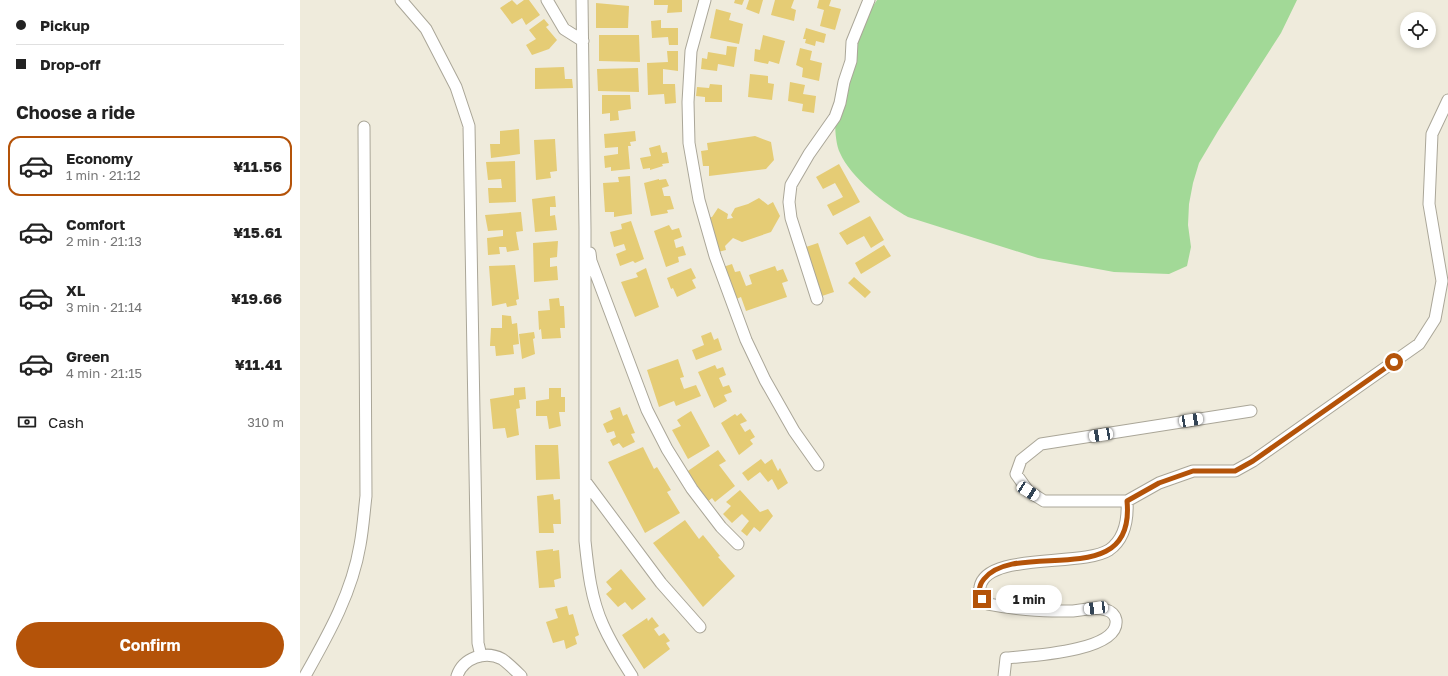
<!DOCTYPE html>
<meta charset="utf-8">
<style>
:root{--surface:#fff;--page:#f2f2f2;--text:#222;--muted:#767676;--line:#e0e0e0;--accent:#b45309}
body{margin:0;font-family:"Golos Text",sans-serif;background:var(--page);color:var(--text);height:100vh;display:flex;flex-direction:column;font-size:15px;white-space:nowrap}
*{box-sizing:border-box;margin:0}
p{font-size:13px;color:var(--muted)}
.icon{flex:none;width:22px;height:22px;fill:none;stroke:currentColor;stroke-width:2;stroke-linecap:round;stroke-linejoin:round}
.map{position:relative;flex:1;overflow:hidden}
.details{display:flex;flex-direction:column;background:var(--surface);width:300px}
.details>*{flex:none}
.top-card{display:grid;align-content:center;height:88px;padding:0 16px;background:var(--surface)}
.buttons{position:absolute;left:1100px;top:12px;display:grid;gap:8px}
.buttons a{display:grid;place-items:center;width:36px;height:36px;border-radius:50%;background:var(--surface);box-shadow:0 2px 6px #0003;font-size:20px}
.end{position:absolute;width:18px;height:18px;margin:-9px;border:5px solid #b45309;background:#fff;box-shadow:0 0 0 2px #fff}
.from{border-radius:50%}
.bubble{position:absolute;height:28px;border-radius:14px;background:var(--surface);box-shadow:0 2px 6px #0003;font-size:13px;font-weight:700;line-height:28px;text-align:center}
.car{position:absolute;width:12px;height:24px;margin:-12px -6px;border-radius:5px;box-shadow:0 0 3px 1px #0007;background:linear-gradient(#fff 24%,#345 0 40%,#fff 0 76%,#345 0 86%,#fff 0)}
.top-card b{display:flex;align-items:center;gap:14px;height:38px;font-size:15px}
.top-card b+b{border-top:1px solid var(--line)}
.top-card i{width:10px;height:10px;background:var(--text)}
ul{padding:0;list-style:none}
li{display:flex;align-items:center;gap:12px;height:60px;margin:0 8px 6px;padding:0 8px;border:2px solid transparent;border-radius:12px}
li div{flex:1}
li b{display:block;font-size:15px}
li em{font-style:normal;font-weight:700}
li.on{border-color:var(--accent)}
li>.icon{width:36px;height:36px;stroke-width:1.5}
h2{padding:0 16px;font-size:18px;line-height:48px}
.pay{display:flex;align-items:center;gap:10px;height:44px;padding:0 16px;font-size:15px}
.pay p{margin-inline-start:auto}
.cta{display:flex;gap:8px;margin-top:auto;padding:8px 16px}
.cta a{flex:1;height:46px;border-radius:24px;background:var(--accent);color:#fff;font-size:16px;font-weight:700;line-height:46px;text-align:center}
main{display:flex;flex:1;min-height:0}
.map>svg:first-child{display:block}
</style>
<main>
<section class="details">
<div class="top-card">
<b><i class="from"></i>Pickup</b>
<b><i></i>Drop-off</b>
</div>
<h2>Choose a ride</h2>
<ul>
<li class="on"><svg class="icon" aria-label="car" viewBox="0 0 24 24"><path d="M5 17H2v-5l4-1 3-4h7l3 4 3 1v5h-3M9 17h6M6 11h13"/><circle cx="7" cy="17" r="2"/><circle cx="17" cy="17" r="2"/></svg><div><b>Economy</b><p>1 min · 21:12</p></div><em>¥11.56</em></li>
<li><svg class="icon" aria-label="car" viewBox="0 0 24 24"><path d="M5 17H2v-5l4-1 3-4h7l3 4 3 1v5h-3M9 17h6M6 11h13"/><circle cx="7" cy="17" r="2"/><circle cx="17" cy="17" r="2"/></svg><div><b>Comfort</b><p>2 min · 21:13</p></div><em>¥15.61</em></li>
<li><svg class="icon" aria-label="car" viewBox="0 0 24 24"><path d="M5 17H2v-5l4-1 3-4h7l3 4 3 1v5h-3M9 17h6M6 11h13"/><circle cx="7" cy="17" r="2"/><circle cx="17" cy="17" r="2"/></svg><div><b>XL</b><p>3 min · 21:14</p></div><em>¥19.66</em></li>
<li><svg class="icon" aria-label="car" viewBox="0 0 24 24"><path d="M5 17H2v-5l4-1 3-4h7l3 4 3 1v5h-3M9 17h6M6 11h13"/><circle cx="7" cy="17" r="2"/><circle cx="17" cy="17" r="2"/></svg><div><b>Green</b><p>4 min · 21:15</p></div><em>¥11.41</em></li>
</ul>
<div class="pay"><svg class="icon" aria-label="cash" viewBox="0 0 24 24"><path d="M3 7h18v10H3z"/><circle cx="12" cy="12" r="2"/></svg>Cash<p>310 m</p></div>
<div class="cta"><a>Confirm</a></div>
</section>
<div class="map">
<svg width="1148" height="676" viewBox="0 0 1148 676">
<rect width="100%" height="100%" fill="#efebdc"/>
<path fill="#a2d997" d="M577,0h420l-16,33 -63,98 -19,32 -6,20 -4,21 -1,21 3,22 -4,19 -18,8 -55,-2 -76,-14 -130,-41c-23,-13 -57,-39 -68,-64 -8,-17 -5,-55 1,-72 3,-9 7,-17 10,-26 8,-19 14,-38 26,-55z"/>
<path fill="#e5cc75" d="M212,0l5,5 7,-5h5l11,15 -14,10 -4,-7 -10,6 -12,-16z
M354,0h28v12l-15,1 1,-8h-14z
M435,0h9l-2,5 -8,-2z
M449,0h14l-4,14 -13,-5z
M475,0h19l-3,8 5,2 -2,11 -23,-6z
M519,0h12l-2,6 12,3 -6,21 -15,-4 4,-16 -7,-2z
M296,3l33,3 -1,22h-32z
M416,9l15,4 -2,7 14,4 -4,20 -29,-6z
M244,19l5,6 -3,2 11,13 -8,9 -17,6 -6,-10 10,-6 -7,-9z
M361,20v8h17v17h-9l-1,-8 -16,1 -1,-17z
M506,28l20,6 -2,9 -8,-2 -1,5 -10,-3 1,-4h-3z
M299,35h40l1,27 -41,-1z
M463,35l22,6 -6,23 -10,-3 -1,3 -14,-3 1,-12 5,1z
M427,46l10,1 -3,20 -16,-3 -1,7 -16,-2 1,-11 5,1 1,-7 18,3z
M500,48l12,3 -2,9 12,3 -3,18 -17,-4 1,-9 -7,-3z
M367,51h11v20l-15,-2v15h12l1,19 -11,1 -1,-10 -16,1 -1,-32 21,-1z
M264,67l1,12h7l1,9 -38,1v-21z
M338,68l1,24 -41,-1 -1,-22z
M450,74l18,2v7l6,1 -2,16 -24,-3z
M490,82l15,3 -2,9 13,2 -2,17 -12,-2 1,-7 -15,-3z
M410,84l12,1v17h-17v-5l-9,-1 1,-9 12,1z
M302,95h28l1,14 -13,2 1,9 -9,1v-8l-8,1z
M219,129l1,25 -29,4 -1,-14h10v-13z
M335,131l1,10 -6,1 1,4h-3l2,23 -19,2v-4l-6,1 -1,-12 14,-2v-7l-13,1 -1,-14z
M455,136l16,6 3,18 -8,9 -57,7v-10h-6l-2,-15 7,-1 -1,-7z
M255,139l2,32 -7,1 1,6 -15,2 -2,-40z
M360,145l2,8 5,-1 2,11 -7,1 1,2 -13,4v-2l-7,1 -3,-11 11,-2 -2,-8z
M215,161l1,41 -27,1 -1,-15h14l-1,-9 -13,1 -2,-18z
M539,164l21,38 -27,14 -6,-11 16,-8 -8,-14 -12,6 -7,-12z
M330,176l2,38 -18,3v-5h-9l-2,-29 16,-1 -1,-5z
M359,179v1l7,-1 3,7 -7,2 2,8h6l4,13 -7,1 1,3 -17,3 -7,-33z
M255,196l1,11h-6v9l5,-1 2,15 -22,2 -3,-33z
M459,198l9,7 5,-3 7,14 -9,16 -29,10 -9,-4 -8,8 1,4 -8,2 -11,-34 5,-1 6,-9 10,6 -1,5 6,-1 -2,-3 4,-7 13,-4z
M221,212l2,19 -7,1 3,18 -12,2 -1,-5h-7l1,7 -12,1 -1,-17 16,-2v-6l-15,1 -3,-16z
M570,216l14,24 -13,8 -7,-12 -17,9 -8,-12z
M331,221l13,38 -9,4 -2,-2 -13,5 -4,-12 10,-4 -2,-6 -10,3 -4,-15 12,-3 -1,-5z
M369,225l3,5 7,-2 3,9 -8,3 2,8 7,-2 3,9 -8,2 1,5 -13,5 -12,-36z
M258,241l-1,16 -7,1v9l7,-1 1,14 -24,2 -1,-39z
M518,243l16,49 -12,4 -16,-49z
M584,245l7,11 -30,18 -6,-11z
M432,264l3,8 5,-1 6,15 6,-2 -3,-9 26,-9 2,5 6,-2 5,12 -6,2 5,14 -41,14 -5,-14 -7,3 -11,-33z
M215,265l4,34 -3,1 1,5 -10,2 -1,-4 -14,3 -3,-40z
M346,268l13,39 -24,10 -14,-35 17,-5 -2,-4z
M391,268l5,10 -4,2 4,8 -19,9 -4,-9 -2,1 -4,-11z
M554,277l17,15 -6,6 -17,-15z
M259,298l1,8h4l1,22h-5l1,10 -19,1 -1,-10 -2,1 -1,-19 12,-1 -1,-11z
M202,315l9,1 1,8 5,-1 2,21 -6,1 1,9 -18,2 -1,-10h-5l1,-18h11z
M234,332l1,6 -2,1 2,15 -13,5 -3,-25z
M411,332l3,8 4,-2 4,12 -26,10 -4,-10 12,-5 -3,-9z
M378,359l6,18 -4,1 4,11 12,-4 5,11 -25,10 -2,-5 -15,6 -12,-37z
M415,365l2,4 6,-2 3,8 -7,3 4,9 6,-2 3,7 -8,3 3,6 -13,7 -16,-36z
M225,387l1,12 -7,1 1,8 -4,1 3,26 -12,3 -2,-10 -12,1 -3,-30 24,-4v-7z
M249,388h12v9h4v15h-6l2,14 -12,3 -2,-13h-11v-15l13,-2z
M320,407l3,9 4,-2 8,19 -4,1 4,8 -12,6 -4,-5 -6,3 -3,-6 6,-3 -2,-6 -7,2 -4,-9 10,-5 -3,-8z
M391,411l19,35 -22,13 -16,-29 9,-4 -4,-6z
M441,413l6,8 -7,3 5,8 5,-3 5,8 -5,3 3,4 -14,11 -18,-32 14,-9 2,2z
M235,445h23l2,34 -24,1z
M343,447l11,22 3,-2 14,23 -4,2 13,21 -35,20 -37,-71z
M418,450l8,11 -7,4 16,21 -20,16 -3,-4 -6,5 -21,-30z
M461,459l4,5 7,-5 6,12 2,-3 8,15 -10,7 -6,-11 -4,3 -8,-10 -12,9 -6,-8z
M440,490l20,22 8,-3 5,7 -13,16 -6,-5 -7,9 -6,-5 8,-10 -7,-7 -10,9 -9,-9 8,-8 -5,-4z
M253,494l1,6 6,-1 1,25h-8l1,9h-15l-2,-37z
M385,520l14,19 4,-4 17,21 -2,1 17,19 -32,31 -50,-64z
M253,549v2l6,-1 2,28 -7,2 1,7 -16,1 -3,-37z
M321,569l25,30 -14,11 -7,-8 -7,5 -12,-13 6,-5 -6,-7z
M267,606l2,9 4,-1 6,21 -4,2 2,7 -11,5 -2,-9 -11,3 -7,-21 12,-4 -3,-9z
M352,617l7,9 -5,3 5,7 5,-3 6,8 -4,2 4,6 -26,20 -22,-34 25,-17 1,3z"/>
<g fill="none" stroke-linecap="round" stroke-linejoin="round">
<g stroke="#aaa698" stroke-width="13">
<path id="minor" d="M101,0l25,29 30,58 13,39 9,517 3,13
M247,0l17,29 19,12
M282,0l3,229v312c3,29 6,58 18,84 8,18 18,34 29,51
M405,0l-14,51 -3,51 1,41 10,57 16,56 31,84 19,40 29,51 24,34
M290,253l1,8 56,149 20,39 25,40 29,38 17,17
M517,299l-26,-81 -2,-16 2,-17 18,-31 26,-37 5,-14 4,-21 7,-21 1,-19 17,-42
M951,411l-210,33 -20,16 -5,14 12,17 16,10h83l32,-18 34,-12h42l18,-10 166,-117 16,-25 7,-38 -13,-77 3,-70 16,-34
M285,481l76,102 39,44
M5,676c23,-41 47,-83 55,-131 3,-16 4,-32 6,-49l-2,-369
M157,676c6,-18 28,-26 45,-17 7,5 13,11 19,17
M704,676l2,-18c21,-2 114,-6 110,-38 -1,-5 -5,-9 -10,-10 -10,-4 -22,0 -33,1 -7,0 -14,0 -21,0 -21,0 -43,-3 -64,-7 -7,-3 -10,-9 -8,-17 6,-35 102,-20 129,-37 16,-11 19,-31 18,-49"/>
</g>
<use href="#minor" stroke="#fff" stroke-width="11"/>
</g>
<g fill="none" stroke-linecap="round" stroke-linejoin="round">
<path stroke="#b45309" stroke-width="5" d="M682,599c-4,-7 -3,-14 2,-20 33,-41 152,15 143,-78l32,-18 34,-12h42l18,-10 141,-99"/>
</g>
</svg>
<div class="buttons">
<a><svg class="icon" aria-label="locate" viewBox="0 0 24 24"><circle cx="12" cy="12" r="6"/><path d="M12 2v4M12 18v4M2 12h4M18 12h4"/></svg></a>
</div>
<i class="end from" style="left:1094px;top:362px"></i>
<i class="end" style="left:682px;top:599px"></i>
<div class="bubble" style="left:696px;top:585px;width:66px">1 min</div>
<i class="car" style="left:891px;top:420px;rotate:81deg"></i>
<i class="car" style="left:801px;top:435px;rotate:261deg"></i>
<i class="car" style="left:728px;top:491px;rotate:123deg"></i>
<i class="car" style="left:796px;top:608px;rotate:263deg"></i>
</div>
</main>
